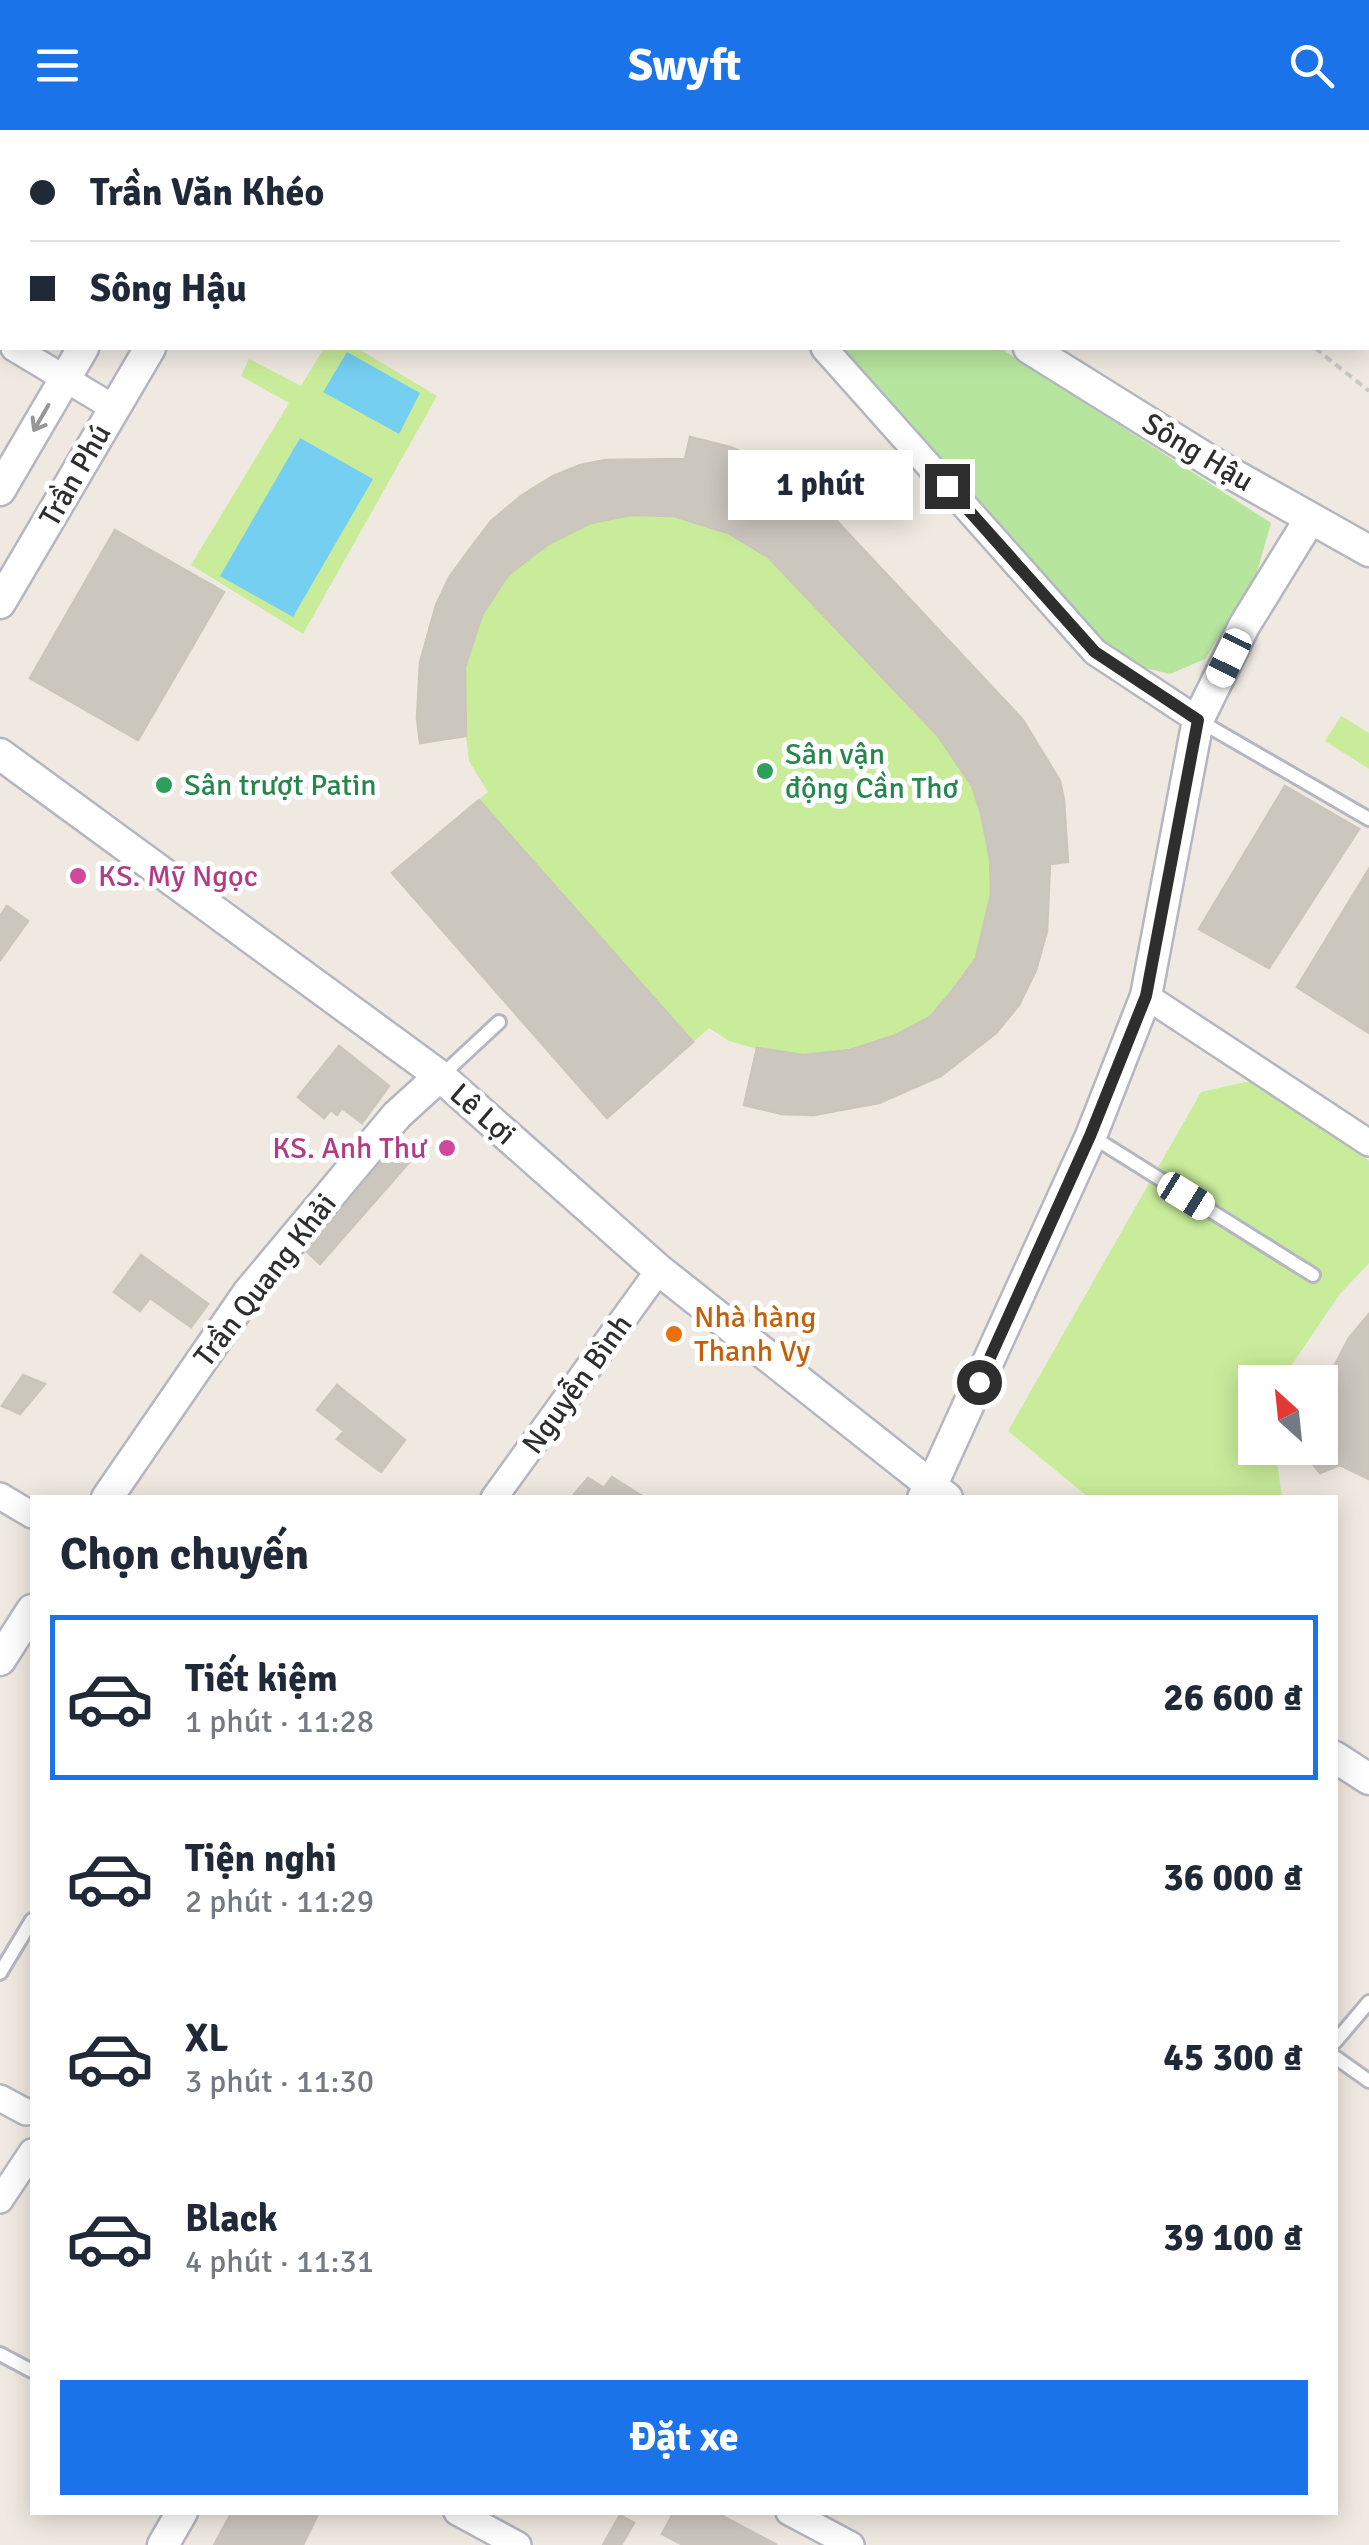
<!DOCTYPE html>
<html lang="vi">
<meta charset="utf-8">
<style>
:root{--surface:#fff;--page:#f6f6f7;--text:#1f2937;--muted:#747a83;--line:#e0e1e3;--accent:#1a73e8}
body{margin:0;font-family:Signika,sans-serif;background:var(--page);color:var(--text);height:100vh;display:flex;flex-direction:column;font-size:38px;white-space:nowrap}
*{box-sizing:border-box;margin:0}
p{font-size:32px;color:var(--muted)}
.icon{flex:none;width:55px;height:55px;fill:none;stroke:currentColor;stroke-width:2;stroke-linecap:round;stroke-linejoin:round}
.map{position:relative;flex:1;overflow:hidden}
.sheet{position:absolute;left:30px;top:1365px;width:1308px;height:1020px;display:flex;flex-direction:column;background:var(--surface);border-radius:0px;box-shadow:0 5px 25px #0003}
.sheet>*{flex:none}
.top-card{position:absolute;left:0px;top:0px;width:1370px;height:220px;box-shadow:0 5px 25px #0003;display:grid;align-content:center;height:220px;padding:0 30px;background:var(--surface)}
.needle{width:65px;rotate:333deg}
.controls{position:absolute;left:1238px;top:1235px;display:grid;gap:20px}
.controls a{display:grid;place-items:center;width:100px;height:100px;border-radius:0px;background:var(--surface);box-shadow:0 5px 25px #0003;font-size:50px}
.end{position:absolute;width:45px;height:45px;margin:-22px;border:12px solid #2e2e2e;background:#fff;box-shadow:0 0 0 5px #fff}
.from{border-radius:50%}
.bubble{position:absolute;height:70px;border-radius:0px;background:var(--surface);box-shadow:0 5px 25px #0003;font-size:32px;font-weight:700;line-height:70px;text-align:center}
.car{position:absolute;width:30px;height:60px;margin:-30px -15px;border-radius:12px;box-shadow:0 0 8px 2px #0007;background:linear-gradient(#fff 24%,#345 0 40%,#fff 0 76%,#345 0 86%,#fff 0)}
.top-card b{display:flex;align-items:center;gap:35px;height:95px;font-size:38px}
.top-card b+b{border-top:2px solid var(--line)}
.top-card i{width:25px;height:25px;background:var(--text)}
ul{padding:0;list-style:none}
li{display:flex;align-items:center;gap:30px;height:165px;margin:0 20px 15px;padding:0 10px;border:5px solid transparent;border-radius:0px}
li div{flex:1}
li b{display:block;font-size:38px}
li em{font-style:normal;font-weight:700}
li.active{border-color:var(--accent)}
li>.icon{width:90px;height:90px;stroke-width:1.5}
h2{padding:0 30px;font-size:45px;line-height:120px}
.cta{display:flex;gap:20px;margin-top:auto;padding:20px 30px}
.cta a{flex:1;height:115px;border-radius:0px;background:var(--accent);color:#fff;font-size:40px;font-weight:700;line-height:115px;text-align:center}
header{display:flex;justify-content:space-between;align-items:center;height:130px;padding:0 30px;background:var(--accent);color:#fff;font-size:45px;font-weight:700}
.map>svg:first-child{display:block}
</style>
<header><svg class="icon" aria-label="menu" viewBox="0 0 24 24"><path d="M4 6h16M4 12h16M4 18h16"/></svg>Swyft<svg class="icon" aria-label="search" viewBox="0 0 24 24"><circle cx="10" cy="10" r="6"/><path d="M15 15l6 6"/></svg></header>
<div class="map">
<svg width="1369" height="2415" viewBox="0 0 1369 2415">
<rect width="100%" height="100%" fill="#efe9e1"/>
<path fill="#b6e59e" d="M833,218h167l271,175 -16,56 -50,80 -35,15 -41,-10 -75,-65z"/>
<path fill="#c9ec9a" d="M335,0h435l-436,2z
M324,218h33l80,48 -134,238 -112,-69 98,-162 -48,-27 8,-17 52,27z
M691,307l39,10 34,14 259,259 37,61 4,19 4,62 -18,2 -3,67 -11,39 -17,35 -23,28 -28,23 -27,20 -62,27 -97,11 -38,-9 13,-56 -28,-8 -20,-13 -102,90 -215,-245 96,-81 -19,-31 -3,-25 -46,7c-13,-85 19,-177 85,-234 14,-12 32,-28 51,-33 37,-10 89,-12 128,-17z
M1341,586l28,17v36l-44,-28z
M1250,951l70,42 49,38v102l-30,32 -52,77 -3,10h-29v66h20l7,49h-194l-80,-66 193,-339z"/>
<path fill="#75cff0" d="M1097,0h272v203l-1,-201z
M347,222l73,41 -21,41 -76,-42z
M300,308l73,41 -80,138 -73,-41z"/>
<path fill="#cbc7bf" stroke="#cbc5ba" stroke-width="2.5" d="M690,307l40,10 34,14 32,20 22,20 205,219 37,61 4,19 4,62 -18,2 -3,67 -11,39 -17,35 -23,28 -55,43 -62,27 -65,12 -32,-1 -38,-9 13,-57 46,7 47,-5 43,-14 37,-19 22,-26 24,-33 15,-64 -1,-35 -9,-46 -9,-27 -34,-50 -170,-179 -40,-24 -54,-17 -43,-1 -40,8 -44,22 -39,30 -26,40 -17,52 1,69 -46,7 -3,-25 3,-55 16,-58 14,-29 41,-55 30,-25 32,-20 27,-11 26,-5 79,-1z
M115,400l109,62 -86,148 -108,-62z
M1285,656l74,43 -90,139 -70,-39z
M479,670l214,242 -86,76 -215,-245z
M1369,739v164l-72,-46z
M7,776l21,15 -28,39v-44z
M339,916l50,40 -27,37 -20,-15 -5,7 -6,-5 -7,8 -26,-21z
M396,1015l17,13 -93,106 -13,-12z
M141,1125l67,49 -17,23 -41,-29 -10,13 -26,-19z
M1369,1184v165l-29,-14 -20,8 -12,-15 1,-7 11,-3v-7l5,-4 -1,-31 7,-34 18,-34z
M23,1245l22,9 -25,30 -18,-8z
M337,1255l68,55 -24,32 -44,-33 7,-8 -27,-21z
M612,1347l33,21h-74l17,-20 16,10z
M232,2382h87l-16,33h-89z
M674,2382h41l62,33h-94l-21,-11z
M620,2385l14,8 -13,22h-18z"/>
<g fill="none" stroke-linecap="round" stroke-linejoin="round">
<g stroke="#b4b7c1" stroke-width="18">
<path id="service" d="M98,0l5,2
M1198,590l171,99
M442,945l57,-53
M1093,1007l220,138
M0,1843l32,-53
M1335,1912l34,-40
M1335,1927l34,24
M0,2224l32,17"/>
</g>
<g stroke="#b4b7c1" stroke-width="30">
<path id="minor" d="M14,218l100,60
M824,218l271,304 103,68
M1146,866l223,147
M0,1366l32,19
M494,1368l165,-228
M0,1968l26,14
M0,2070l32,-48
M457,2382l61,33
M789,2382l62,33"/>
</g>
<g stroke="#b4b7c1" stroke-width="35">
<path id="tertiary" d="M219,2l2,-2
M277,2l1,-2
M1029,218l189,118 151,85
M0,360l83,-142
M0,473l150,-255
M0,624l440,322 219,194 288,228
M107,1368l141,-205 149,-178 43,-39
M923,1368l8,-11 160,-351 55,-140 52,-276 46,-94 66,-107
M0,1530l32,-50
M1335,1627l34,22
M163,2415l19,-33"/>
</g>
<path stroke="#c9c9c9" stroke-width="4" stroke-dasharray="8 5" stroke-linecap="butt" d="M1315,218l54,43"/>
<use href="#service" stroke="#fff" stroke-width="12"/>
<use href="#minor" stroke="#fff" stroke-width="25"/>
<use href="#tertiary" stroke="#fff" stroke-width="30"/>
</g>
<defs><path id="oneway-shaft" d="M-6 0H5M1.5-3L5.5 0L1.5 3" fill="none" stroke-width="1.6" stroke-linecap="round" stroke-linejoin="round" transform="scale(2.5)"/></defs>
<use stroke="#969696" href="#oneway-shaft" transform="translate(41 288) rotate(120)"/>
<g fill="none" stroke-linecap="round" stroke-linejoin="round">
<path stroke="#2e2e2e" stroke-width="12" d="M947,356l148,166 103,68 -52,276 -56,140 -111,246"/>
</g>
<g fill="#2e9e5b" stroke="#fff" stroke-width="4">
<circle cx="765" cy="641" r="10"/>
<circle cx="164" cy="655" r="10"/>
</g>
<g fill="#d1479c" stroke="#fff" stroke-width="4">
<circle cx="78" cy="746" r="10"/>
<circle cx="447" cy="1018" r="10"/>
</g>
<circle fill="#e8710a" stroke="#fff" stroke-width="4" cx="674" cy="1204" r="10"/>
<g text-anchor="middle" stroke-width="10" stroke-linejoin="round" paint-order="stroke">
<g font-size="30" fill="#2e2e2e" stroke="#fff">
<text transform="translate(1198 322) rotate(31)" y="10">Sông Hậu</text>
<text transform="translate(75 345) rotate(-60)" y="10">Trần Phú</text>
<text transform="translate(483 984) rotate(41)" y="10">Lê Lợi</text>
<text transform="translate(265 1150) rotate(-52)" y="10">Trần Quang Khải</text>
<text transform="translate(577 1254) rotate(-54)" y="10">Nguyễn Bình</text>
</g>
<g font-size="30" fill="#27864d" stroke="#fff" text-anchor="start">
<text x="785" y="634">Sân vận<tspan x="785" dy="34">động Cần Thơ</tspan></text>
<text x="184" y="665">Sân trượt Patin</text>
</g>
<g font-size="30" fill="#b23c85" stroke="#fff" text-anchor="start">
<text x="98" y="756">KS. Mỹ Ngọc</text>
<text x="427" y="1028" text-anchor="end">KS. Anh Thư</text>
</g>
<g font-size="30" fill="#c56008" stroke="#fff" text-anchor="start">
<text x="694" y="1197">Nhà hàng<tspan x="694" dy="34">Thanh Vy</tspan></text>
</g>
</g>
</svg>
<div class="controls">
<a><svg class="needle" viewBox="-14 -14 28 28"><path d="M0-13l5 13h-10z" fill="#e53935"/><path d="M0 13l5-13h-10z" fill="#747a83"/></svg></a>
</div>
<i class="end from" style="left:979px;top:1252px"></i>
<i class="end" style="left:947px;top:356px"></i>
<div class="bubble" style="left:728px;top:320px;width:185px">1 phút</div>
<i class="car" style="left:1229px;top:528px;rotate:206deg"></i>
<i class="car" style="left:1186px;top:1066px;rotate:122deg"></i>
<div class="top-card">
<b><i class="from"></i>Trần Văn Khéo</b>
<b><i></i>Sông Hậu</b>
</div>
<section class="sheet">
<h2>Chọn chuyến</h2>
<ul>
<li class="active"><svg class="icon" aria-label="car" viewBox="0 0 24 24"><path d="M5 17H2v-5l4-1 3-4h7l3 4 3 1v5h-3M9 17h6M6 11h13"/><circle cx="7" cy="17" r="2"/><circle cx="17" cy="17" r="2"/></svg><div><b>Tiết kiệm</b><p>1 phút · 11:28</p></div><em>26 600 ₫</em></li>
<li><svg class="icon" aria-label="car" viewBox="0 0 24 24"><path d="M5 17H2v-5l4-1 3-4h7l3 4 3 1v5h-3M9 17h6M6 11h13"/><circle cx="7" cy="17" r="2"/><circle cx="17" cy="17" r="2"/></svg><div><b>Tiện nghi</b><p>2 phút · 11:29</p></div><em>36 000 ₫</em></li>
<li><svg class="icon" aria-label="car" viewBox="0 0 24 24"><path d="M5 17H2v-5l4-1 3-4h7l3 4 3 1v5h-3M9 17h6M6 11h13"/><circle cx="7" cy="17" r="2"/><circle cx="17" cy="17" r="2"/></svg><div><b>XL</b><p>3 phút · 11:30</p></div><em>45 300 ₫</em></li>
<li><svg class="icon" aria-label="car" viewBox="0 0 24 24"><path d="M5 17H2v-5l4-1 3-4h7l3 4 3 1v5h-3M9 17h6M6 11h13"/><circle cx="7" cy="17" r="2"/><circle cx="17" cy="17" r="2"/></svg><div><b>Black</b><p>4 phút · 11:31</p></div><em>39 100 ₫</em></li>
</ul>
<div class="cta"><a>Đặt xe</a></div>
</section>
</div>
